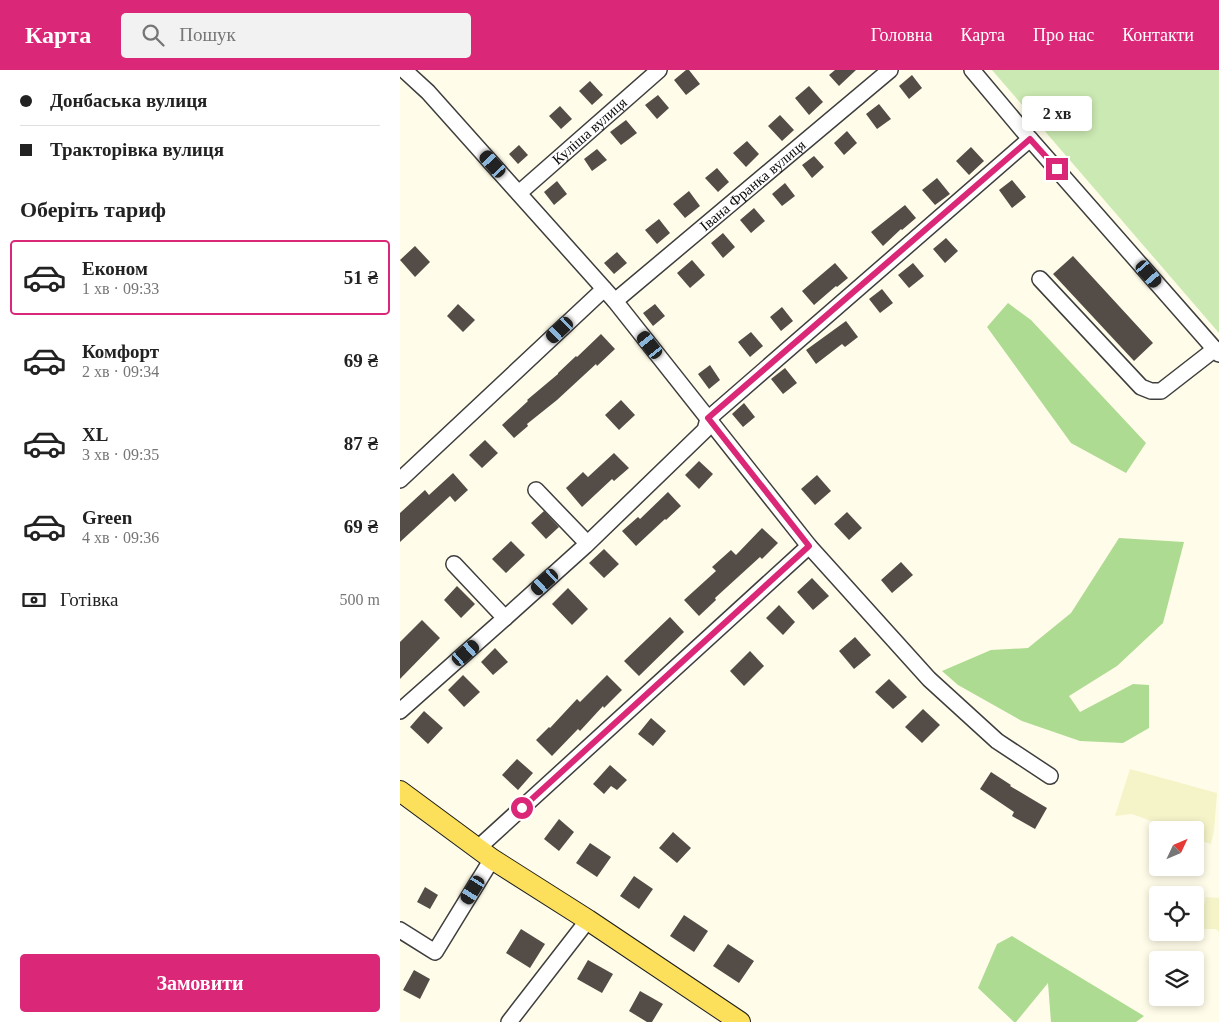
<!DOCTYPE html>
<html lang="uk">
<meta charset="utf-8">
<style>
:root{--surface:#fff;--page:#f2f2f2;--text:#222;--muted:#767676;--line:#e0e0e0;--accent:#db2777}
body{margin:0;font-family:"Times New Roman",serif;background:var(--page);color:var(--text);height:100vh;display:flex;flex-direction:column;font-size:19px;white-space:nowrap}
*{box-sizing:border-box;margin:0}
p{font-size:16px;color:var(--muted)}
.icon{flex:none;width:28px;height:28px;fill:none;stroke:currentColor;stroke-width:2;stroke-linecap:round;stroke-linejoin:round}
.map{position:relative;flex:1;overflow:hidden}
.sheet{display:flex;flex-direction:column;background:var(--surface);width:400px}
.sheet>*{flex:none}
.banner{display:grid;align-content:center;height:110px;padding:0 20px;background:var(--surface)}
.needle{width:32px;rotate:46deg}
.tools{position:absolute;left:749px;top:751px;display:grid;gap:10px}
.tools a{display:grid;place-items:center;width:55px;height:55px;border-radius:5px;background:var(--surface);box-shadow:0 2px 8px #0003;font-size:25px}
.end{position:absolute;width:22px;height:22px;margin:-11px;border:6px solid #db2777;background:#fff;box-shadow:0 0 0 2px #fff}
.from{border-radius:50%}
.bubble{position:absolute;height:35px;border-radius:5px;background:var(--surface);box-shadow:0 2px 8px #0003;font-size:16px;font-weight:800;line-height:35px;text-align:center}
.car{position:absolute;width:15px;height:30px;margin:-15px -8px;border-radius:6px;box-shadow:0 0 4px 1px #0007;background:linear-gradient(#222 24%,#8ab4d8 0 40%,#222 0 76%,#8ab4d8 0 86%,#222 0)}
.banner b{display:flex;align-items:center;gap:18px;height:48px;font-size:19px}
.banner b+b{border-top:1px solid var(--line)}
.banner i{width:12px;height:12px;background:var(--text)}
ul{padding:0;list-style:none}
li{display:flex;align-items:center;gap:15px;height:75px;margin:0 10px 8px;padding:0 10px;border:2px solid transparent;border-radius:5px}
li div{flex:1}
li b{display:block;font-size:19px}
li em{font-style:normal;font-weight:800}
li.on{border-color:var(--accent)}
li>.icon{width:45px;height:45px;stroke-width:1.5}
h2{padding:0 20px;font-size:22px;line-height:60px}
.pay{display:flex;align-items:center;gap:12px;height:55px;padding:0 20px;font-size:19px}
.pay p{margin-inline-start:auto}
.cta{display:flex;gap:10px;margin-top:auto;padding:10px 20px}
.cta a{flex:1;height:58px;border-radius:5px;background:var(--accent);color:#fff;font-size:20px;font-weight:800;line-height:58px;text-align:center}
header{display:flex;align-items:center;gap:30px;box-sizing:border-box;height:70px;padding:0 25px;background:var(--accent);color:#fff}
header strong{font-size:24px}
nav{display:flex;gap:28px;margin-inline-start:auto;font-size:18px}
.search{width:350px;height:45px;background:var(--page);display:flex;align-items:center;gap:12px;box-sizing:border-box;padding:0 18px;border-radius:5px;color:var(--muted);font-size:19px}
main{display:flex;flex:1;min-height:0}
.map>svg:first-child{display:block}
</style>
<header>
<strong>Карта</strong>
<div class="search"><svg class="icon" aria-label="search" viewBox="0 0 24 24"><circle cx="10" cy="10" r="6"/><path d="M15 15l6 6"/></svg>Пошук</div>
<nav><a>Головна</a><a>Карта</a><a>Про нас</a><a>Контакти</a></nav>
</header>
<main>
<section class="sheet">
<div class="banner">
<b><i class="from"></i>Донбаська вулиця</b>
<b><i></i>Тракторівка вулиця</b>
</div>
<h2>Оберіть тариф</h2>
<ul>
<li class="on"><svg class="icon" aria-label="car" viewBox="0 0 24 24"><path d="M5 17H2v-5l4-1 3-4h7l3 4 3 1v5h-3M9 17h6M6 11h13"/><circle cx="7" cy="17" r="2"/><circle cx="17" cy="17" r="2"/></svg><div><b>Економ</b><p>1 хв · 09:33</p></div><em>51 ₴</em></li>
<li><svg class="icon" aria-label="car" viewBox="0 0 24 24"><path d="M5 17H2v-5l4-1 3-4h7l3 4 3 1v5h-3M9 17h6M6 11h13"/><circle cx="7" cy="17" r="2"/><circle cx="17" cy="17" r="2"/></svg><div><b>Комфорт</b><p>2 хв · 09:34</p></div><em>69 ₴</em></li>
<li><svg class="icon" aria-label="car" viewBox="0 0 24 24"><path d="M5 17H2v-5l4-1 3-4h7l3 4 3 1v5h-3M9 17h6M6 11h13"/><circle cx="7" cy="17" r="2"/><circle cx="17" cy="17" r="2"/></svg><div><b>XL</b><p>3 хв · 09:35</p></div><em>87 ₴</em></li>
<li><svg class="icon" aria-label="car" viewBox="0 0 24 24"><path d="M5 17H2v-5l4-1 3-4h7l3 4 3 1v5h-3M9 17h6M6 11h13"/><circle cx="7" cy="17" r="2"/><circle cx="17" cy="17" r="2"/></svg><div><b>Green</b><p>4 хв · 09:36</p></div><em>69 ₴</em></li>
</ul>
<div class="pay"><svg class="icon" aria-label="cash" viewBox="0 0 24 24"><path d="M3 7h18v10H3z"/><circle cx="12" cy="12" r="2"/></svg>Готівка<p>500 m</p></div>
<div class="cta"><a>Замовити</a></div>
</section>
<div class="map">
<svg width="819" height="952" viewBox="0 0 819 952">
<rect width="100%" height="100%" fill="#fffce9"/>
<path fill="#f5f4c9" d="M730,699l87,24 -3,38 -3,13 -16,-5v-9h-25l-22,-10 -16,-6 -17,2z
M806,827l13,1v34l-3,-3h-18z"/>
<path fill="#cbe9b2" d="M592,0h227v263z"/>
<path fill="#addb91" d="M608,233l23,17 115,123 -20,30 -55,-30 -84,-116z
M719,468l65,4 -21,81 -46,43 -48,30 11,16 53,-28 16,1v43l-26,15 -43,-2 -58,-20 -64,-36 -16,-14 49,-21 37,-2 43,-35z
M612,866l132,80 -8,6h-85l-3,-39 -32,39h-2l-36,-34 19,-44z"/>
<path fill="#544d47" d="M286,0h3l11,14 -14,11 -12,-15z
M435,0h21l-17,16 -10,-11z
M512,5l10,13 -13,11 -10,-13z
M190,11l13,14 -11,10 -13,-14z
M409,16l14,16 -14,13 -14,-17z
M258,25l11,13 -12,11 -12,-14z
M479,34l12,15 -14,10 -11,-15z
M160,36l12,13 -11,10 -12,-13z
M380,45l14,15 -12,11 -14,-15z
M226,50l11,13 -16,12 -11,-13z
M447,61l10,12 -13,12 -10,-12z
M347,71l12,13 -13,13 -13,-14z
M119,75l9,10 -10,9 -9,-10z
M571,77l13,14 -15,14 -13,-14z
M197,79l10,11 -15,11 -8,-12z
M414,86l10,11 -12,11 -10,-13z
M317,98l12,14 -11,10 -13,-14z
M537,108l13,16 -15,11 -13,-15z
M612,110l14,17 -14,11 -13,-18z
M157,111l10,13 -13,11 -10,-13z
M385,113l10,13 -13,10 -10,-12z
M289,121l11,15 -15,12 -12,-14z
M505,135l11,13 -14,12 -1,-1 -18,17 -12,-14z
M354,138l11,13 -14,12 -11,-13z
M259,149l11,14 -13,11 -12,-14z
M323,163l12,14 -12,11 -12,-15z
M546,168l12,13 -13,12 -12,-14z
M15,176l15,16 -15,15 -15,-17z
M217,182l10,11 -13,11 -10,-11z
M673,186l80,87 -19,18 -81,-87z
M292,190l13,15 -15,13 -13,-15z
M435,193l13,15 -11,9 -1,-1 -22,19 -12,-14z
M513,193l11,13 -15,12 -11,-13z
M482,219l11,14 -13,10 -11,-14z
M58,234l17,16 -12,12 -16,-16z
M255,234l10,12 -12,10 -10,-13z
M382,237l11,14 -12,10 -11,-14z
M446,251l12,16 -13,10 -3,-3 -26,20 -10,-14z
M351,262l12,14 -13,11 -12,-15z
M201,264l14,15 -18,17 -1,-2 -39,36 -30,24 1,2 -14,12 -12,-13 26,-24 -1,-1 31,-26v-1l18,-17 1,1z
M310,295l10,15 -11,9 -11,-15z
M385,298l12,15 -14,11 -12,-15z
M221,330l14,15 -16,15 -14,-15z
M344,333l11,14 -12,10 -11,-13z
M85,370l13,13 -16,15 -13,-13z
M214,383l15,15 -15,13 -2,-2 -30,28 -16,-19 17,-16 5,5z
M299,391l14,13 -14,15 -14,-14z
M53,403l15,17 -13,12 -5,-6 -50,46v-29l25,-23 4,5z
M417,405l14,16 -16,14 -14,-16z
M268,422l13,14 -15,14 -1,-1 -29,27 -14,-15 16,-14 2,2z
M144,441l15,16 -13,12 -15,-16z
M447,442l15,16 -13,12 -15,-16z
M362,458l16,15 -16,16 -2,-2 -45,41 1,2 -17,16 -15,-16 32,-29 -4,-4 19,-17 5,5z
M111,471l14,14 -19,18 -14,-14z
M204,479l15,15 -15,14 -15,-15z
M501,492l12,13 -21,18 -11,-13z
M412,508l17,18 -16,14 -16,-18z
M57,516l18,18 -14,14 -17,-18z
M168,518l20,21 -16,16 -20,-21z
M379,535l16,17 -12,13 -17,-17z
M270,547l14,15 -45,44 -15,-15z
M22,550l18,18 -40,41v-37z
M455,567l16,18 -17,14 -15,-18z
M95,578l13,14 -15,13 -12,-13z
M350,581l14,15 -20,20 -14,-15z
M63,605l17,17 -16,15 -16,-17z
M207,605l15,15 -18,18 -1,-2 -23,25 -2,-2 -26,27 -16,-16 13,-13 1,1 27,-29 3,3z
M489,609l18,18 -14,12 -18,-17z
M523,639l17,16 -18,18 -17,-16z
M24,641l19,17 -15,16 -18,-17z
M251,648l15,13 -13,15 -15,-12z
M117,689l16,14 -15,17 -16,-15z
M210,695l17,15 -10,10 -6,-4 -7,8 -11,-10z
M591,702l20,13 -1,1 37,22 -12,21 -23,-13 2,-4 -34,-23z
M159,749l15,13 -15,19 -15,-12z
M273,762l18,16 -14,15 -18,-15z
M190,773l21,14 -14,20 -21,-14z
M234,806l19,13 -14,20 -19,-13z
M25,817l13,8 -8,14 -13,-7z
M284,845l24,16 -14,21 -24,-16z
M121,859l24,15 -15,24 -24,-15z
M328,874l26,17 -15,22 -26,-17z
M188,890l25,14 -11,19 -25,-14z
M14,900l16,9 -10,20 -17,-9z
M240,921l23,13 -11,18h-5l-18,-11z"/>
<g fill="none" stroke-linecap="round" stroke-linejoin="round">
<g stroke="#3e3e3e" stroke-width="18">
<g id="minor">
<path d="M4,0l24,22 187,209 194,245 120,133 68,62 53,35"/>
<path d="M572,0l58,69 189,215"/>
<path id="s1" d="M119,123l140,-123"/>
<path d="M640,209l101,108 10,4h10l54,-42"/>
<path id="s2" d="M215,231l275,-231"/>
<path d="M0,410l204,-191"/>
<path d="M136,420l51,53"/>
<path d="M54,494l51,54"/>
<path d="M0,641l105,-93 80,-72 120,-116 3,-11 322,-280"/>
<path d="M78,778l331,-302"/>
<path d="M0,860l35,22 57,-93"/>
<path d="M109,952l79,-102"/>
</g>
</g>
<g stroke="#1c1c1c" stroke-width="22">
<path id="major" d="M0,721l92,68 96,61 152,102"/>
</g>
<use href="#minor" stroke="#fff" stroke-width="15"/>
<use href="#major" stroke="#fce05b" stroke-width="20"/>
</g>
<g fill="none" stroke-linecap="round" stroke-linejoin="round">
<path stroke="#db2777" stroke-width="6" d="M122,738l287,-262 -101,-128 322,-279 27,30"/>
</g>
<g text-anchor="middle" stroke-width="5" stroke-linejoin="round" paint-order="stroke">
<g font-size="15" fill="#0b0b0b" stroke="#fff">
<text dy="5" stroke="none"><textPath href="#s1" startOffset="94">Куліша вулиця</textPath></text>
<text dy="5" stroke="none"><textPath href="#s2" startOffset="180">Івана Франка вулиця</textPath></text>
</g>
</g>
</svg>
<div class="tools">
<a><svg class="needle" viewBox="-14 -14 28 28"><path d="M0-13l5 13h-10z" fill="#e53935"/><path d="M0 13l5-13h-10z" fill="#767676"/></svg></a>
<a><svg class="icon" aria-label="locate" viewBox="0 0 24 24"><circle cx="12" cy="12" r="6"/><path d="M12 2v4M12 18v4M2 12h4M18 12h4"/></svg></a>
<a><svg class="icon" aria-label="layers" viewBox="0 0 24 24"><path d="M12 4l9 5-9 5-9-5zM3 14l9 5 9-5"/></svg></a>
</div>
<i class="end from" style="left:122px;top:738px"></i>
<i class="end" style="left:657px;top:99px"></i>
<div class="bubble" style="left:622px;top:26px;width:70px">2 хв</div>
<i class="car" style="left:93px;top:94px;rotate:318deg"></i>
<i class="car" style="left:749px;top:204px;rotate:139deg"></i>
<i class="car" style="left:160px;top:260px;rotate:227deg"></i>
<i class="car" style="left:250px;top:275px;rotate:322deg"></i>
<i class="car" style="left:145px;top:512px;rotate:228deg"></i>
<i class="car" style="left:66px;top:583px;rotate:49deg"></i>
<i class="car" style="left:73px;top:820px;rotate:212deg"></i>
</div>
</main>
